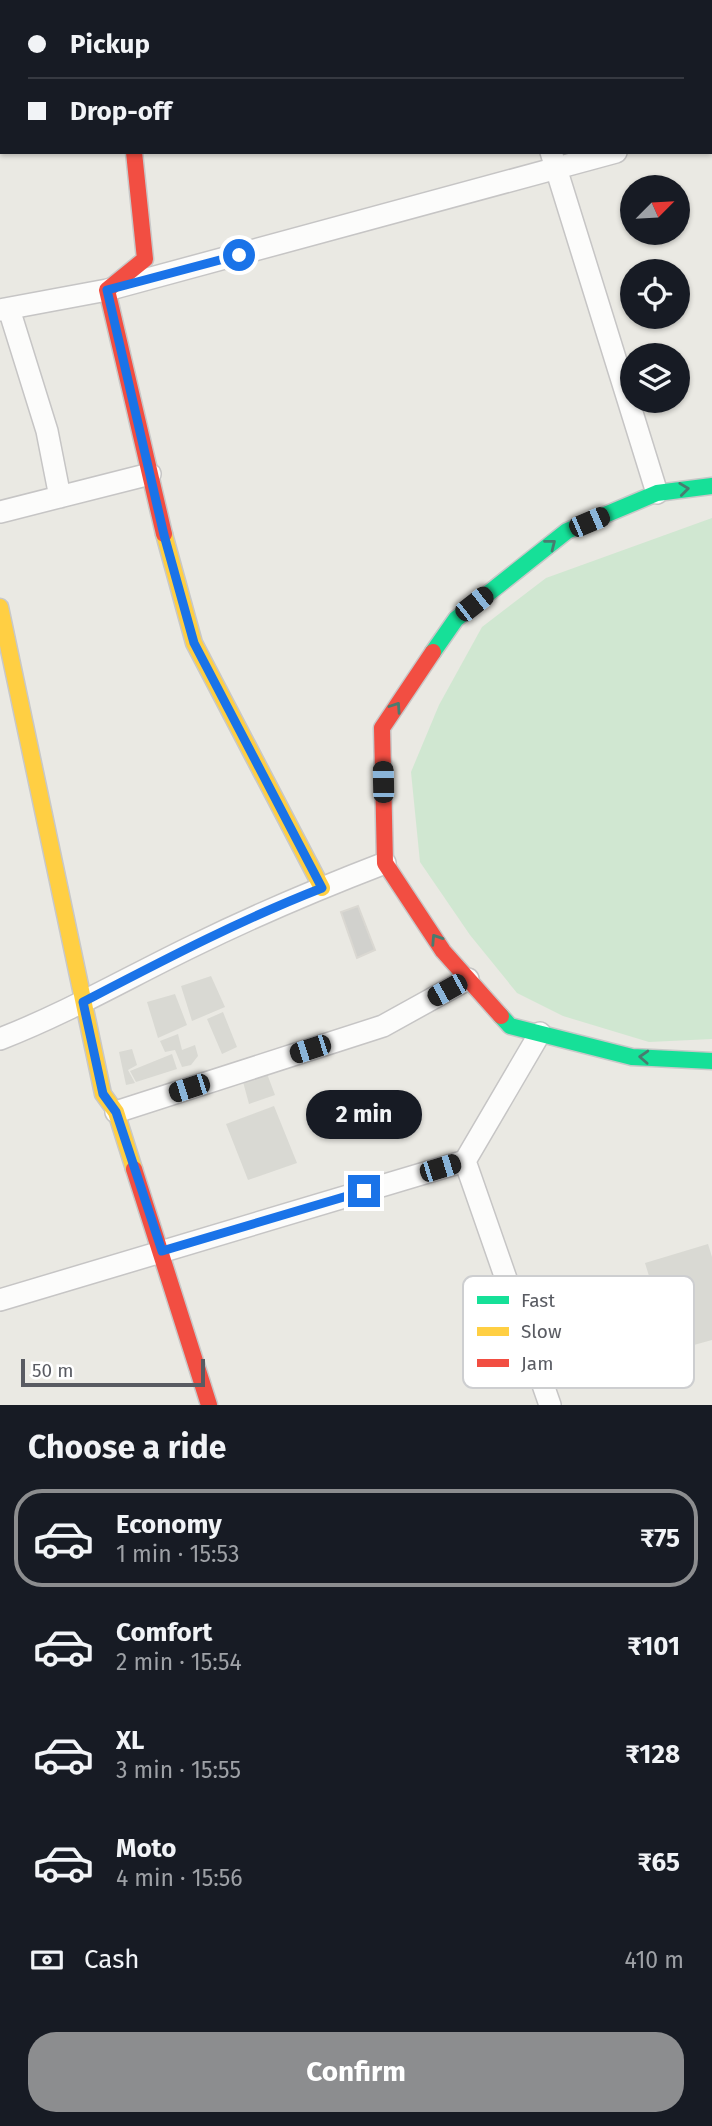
<!DOCTYPE html>
<meta charset="utf-8">
<style>
:root{--surface:#171b24;--page:#20242c;--text:#f1f3f6;--muted:#9ea1a6;--line:#363941;--accent:#8c8d8f}
body{margin:0;font-family:"Fira Sans",sans-serif;background:var(--page);color:var(--text);height:100vh;display:flex;flex-direction:column;font-size:26px;white-space:nowrap}
*{box-sizing:border-box;margin:0}
p{font-size:23px;color:var(--muted)}
.icon{flex:none;width:38px;height:38px;fill:none;stroke:currentColor;stroke-width:2;stroke-linecap:round;stroke-linejoin:round}
.map{position:relative;height:1405px;overflow:hidden}
.drawer{display:flex;flex-direction:column;background:var(--surface);flex:1}
.drawer>*{flex:none}
.hud{position:absolute;left:0px;top:0px;width:712px;height:154px;box-shadow:0 2px 5px #0004;display:grid;align-content:center;height:154px;padding:0 28px;background:var(--surface)}
.needle{width:46px;rotate:66deg}
.fabs{position:absolute;left:620px;top:175px;display:grid;gap:14px}
.fabs a{display:grid;place-items:center;width:70px;height:70px;border-radius:50%;background:var(--surface);box-shadow:0 2px 5px #0004;font-size:35px}
.scale{position:absolute;left:21px;bottom:18px;width:184px;box-sizing:border-box;padding-left:7px;border:4px solid #595b62;border-top:0;font-size:19px;line-height:24px;white-space:nowrap;color:#595b62;-webkit-text-stroke:5px #fff;paint-order:stroke}
.end{position:absolute;width:32px;height:32px;margin:-16px;border:9px solid #1a73e8;background:#fff;box-shadow:0 0 0 4px #fff}
.from{border-radius:50%}
.bubble{position:absolute;height:49px;border-radius:24px;background:var(--surface);box-shadow:0 2px 5px #0004;font-size:23px;font-weight:700;line-height:49px;text-align:center}
.car{position:absolute;width:21px;height:42px;margin:-21px -10px;border-radius:9px;box-shadow:0 0 5px 2px #0007;background:linear-gradient(#222 24%,#8ab4d8 0 40%,#222 0 76%,#8ab4d8 0 86%,#222 0)}
.hud b{display:flex;align-items:center;gap:24px;height:66px;font-size:26px}
.hud b+b{border-top:2px solid var(--line)}
.hud i{width:18px;height:18px;background:var(--text)}
ul{padding:0;list-style:none}
li{display:flex;align-items:center;gap:21px;height:98px;margin:0 14px 10px;padding:0 14px;border:4px solid transparent;border-radius:28px}
li div{flex:1}
li b{display:block;font-size:26px}
li em{font-style:normal;font-weight:700}
li.active{border-color:var(--accent)}
li>.icon{width:63px;height:63px;stroke-width:1.5}
h2{padding:0 28px;font-size:32px;line-height:84px}
.pay{display:flex;align-items:center;gap:18px;height:77px;padding:0 28px;font-size:26px}
.pay p{margin-inline-start:auto}
.primary-button{display:flex;gap:14px;margin-top:auto;padding:14px 28px}
.primary-button a{flex:1;height:80px;border-radius:28px;background:var(--accent);color:#fff;font-size:28px;font-weight:700;line-height:80px;text-align:center}
.map>svg:first-child{display:block}
</style>
<div class="map">
<svg width="712" height="1405" viewBox="0 0 712 1405">
<rect width="100%" height="100%" fill="#eae9e3"/>
<path fill="#d9d9d3" d="M211,976l14,31 -33,14 -11,-35z
M175,994l12,31 -29,13 -11,-36z
M223,1012l14,35 -15,7 -15,-35z
M178,1034l4,16 13,-5 3,11 -7,9 -9,2 -7,-17 -10,2 -5,-11z
M132,1049l5,16 -9,5 7,13 -9,2 -7,-33z
M172,1054l5,15 -41,13 -6,-11z
M266,1071l9,24 -26,9 -7,-26z
M274,1106l23,57 -49,17 -22,-56z
M708,1244l4,13v83l-40,11 -27,-88z"/>
<path fill="#d0e7d1" d="M712,518v521l-63,3 -86,-26 -46,-23 -47,-58 -50,-73 -9,-90 28,-67 43,-78 64,-49z"/>
<path fill="#d1d1cd" stroke="#dad8d2" stroke-width="2" d="M358,906l17,44 -18,8 -16,-46z"/>
<g fill="none" stroke-linecap="round" stroke-linejoin="round">
<g stroke="#c6c5c5" stroke-width="24">
<path id="street" d="M111,0v2
M504,0v2
M710,126l2,-1
M551,152l106,341
M9,309l38,122 13,66
M0,310l107,-20 509,-138
M0,512l150,-38
M0,1039c67,-26 129,-62 193,-93 63,-31 127,-58 192,-83
M116,1112l267,-86 85,-47
M465,1161l75,-128
M0,1300l465,-139 85,244"/>
</g>
<g stroke="#c8c8c8" stroke-width="19">
<path id="fast" d="M433,652l23,-33 111,-88 90,-38 55,-7
M501,1016l9,10 122,31 80,4"/>
</g>
<g stroke="#c8c8c8" stroke-width="19">
<path id="slow" d="M164,534l30,109 128,245
M0,607l103,487 13,18 18,57"/>
</g>
<g stroke="#c8c8c8" stroke-width="19">
<path id="jam" d="M134,152l11,107 -38,31 57,244
M433,652l-51,76 3,135 58,88 58,65
M134,1169l75,236"/>
</g>
<use href="#street" stroke="#fcfcfb" stroke-width="21"/>
<use href="#fast" stroke="#16e098" stroke-width="16"/>
<use href="#slow" stroke="#ffcf43" stroke-width="16"/>
<use href="#jam" stroke="#f24e42" stroke-width="16"/>
</g>
<defs><path id="oneway-chevron" d="M-2-3.5L2.5 0L-2 3.5" fill="none" stroke-width="1.6" stroke-linecap="round" stroke-linejoin="round" transform="scale(1.75)"/></defs>
<g stroke="#487c70">
<use href="#oneway-chevron" transform="translate(684 489) rotate(-7)"/>
<use href="#oneway-chevron" transform="translate(551 544) rotate(-38)"/>
<use href="#oneway-chevron" transform="translate(396 707) rotate(-56)"/>
<use href="#oneway-chevron" transform="translate(436 939) rotate(-123)"/>
<use href="#oneway-chevron" transform="translate(644 1057) rotate(-177)"/>
</g>
<g fill="none" stroke-linecap="round" stroke-linejoin="round">
<path stroke="#1a73e8" stroke-width="9" d="M239,255l-132,35 57,245 30,108 128,245c-82,32 -160,73 -239,114l20,92 13,18 46,139 202,-60"/>
</g>
<rect x="463" y="1276" width="231" height="112" rx="10" fill="#fff" stroke="#cdced0" stroke-width="2"/>
<rect x="477" y="1296" width="32" height="8" fill="#16e098"/>
<rect x="477" y="1327" width="32" height="9" fill="#ffcf43"/>
<rect x="477" y="1359" width="32" height="8" fill="#f24e42"/>
<g font-size="19" fill="#595b62">
<text x="521" y="1307">Fast</text>
<text x="521" y="1338">Slow</text>
<text x="521" y="1370">Jam</text>
</g>
</svg>
<div class="fabs">
<a><svg class="needle" viewBox="-14 -14 28 28"><path d="M0-13l5 13h-10z" fill="#e53935"/><path d="M0 13l5-13h-10z" fill="#9ea1a6"/></svg></a>
<a><svg class="icon" aria-label="locate" viewBox="0 0 24 24"><circle cx="12" cy="12" r="6"/><path d="M12 2v4M12 18v4M2 12h4M18 12h4"/></svg></a>
<a><svg class="icon" aria-label="layers" viewBox="0 0 24 24"><path d="M12 4l9 5-9 5-9-5zM3 14l9 5 9-5"/></svg></a>
</div>
<div class="scale">50 m</div>
<i class="end from" style="left:239px;top:255px"></i>
<i class="end" style="left:364px;top:1191px"></i>
<div class="bubble" style="left:306px;top:1090px;width:116px">2 min</div>
<i class="car" style="left:589px;top:522px;rotate:67deg"></i>
<i class="car" style="left:474px;top:604px;rotate:52deg"></i>
<i class="car" style="left:383px;top:782px;rotate:359deg"></i>
<i class="car" style="left:447px;top:990px;rotate:241deg"></i>
<i class="car" style="left:310px;top:1049px;rotate:252deg"></i>
<i class="car" style="left:189px;top:1088px;rotate:252deg"></i>
<i class="car" style="left:440px;top:1168px;rotate:73deg"></i>
<div class="hud">
<b><i class="from"></i>Pickup</b>
<b><i></i>Drop-off</b>
</div>
</div>
<section class="drawer">
<h2>Choose a ride</h2>
<ul>
<li class="active"><svg class="icon" aria-label="car" viewBox="0 0 24 24"><path d="M5 17H2v-5l4-1 3-4h7l3 4 3 1v5h-3M9 17h6M6 11h13"/><circle cx="7" cy="17" r="2"/><circle cx="17" cy="17" r="2"/></svg><div><b>Economy</b><p>1 min · 15:53</p></div><em>₹75</em></li>
<li><svg class="icon" aria-label="car" viewBox="0 0 24 24"><path d="M5 17H2v-5l4-1 3-4h7l3 4 3 1v5h-3M9 17h6M6 11h13"/><circle cx="7" cy="17" r="2"/><circle cx="17" cy="17" r="2"/></svg><div><b>Comfort</b><p>2 min · 15:54</p></div><em>₹101</em></li>
<li><svg class="icon" aria-label="car" viewBox="0 0 24 24"><path d="M5 17H2v-5l4-1 3-4h7l3 4 3 1v5h-3M9 17h6M6 11h13"/><circle cx="7" cy="17" r="2"/><circle cx="17" cy="17" r="2"/></svg><div><b>XL</b><p>3 min · 15:55</p></div><em>₹128</em></li>
<li><svg class="icon" aria-label="car" viewBox="0 0 24 24"><path d="M5 17H2v-5l4-1 3-4h7l3 4 3 1v5h-3M9 17h6M6 11h13"/><circle cx="7" cy="17" r="2"/><circle cx="17" cy="17" r="2"/></svg><div><b>Moto</b><p>4 min · 15:56</p></div><em>₹65</em></li>
</ul>
<div class="pay"><svg class="icon" aria-label="cash" viewBox="0 0 24 24"><path d="M3 7h18v10H3z"/><circle cx="12" cy="12" r="2"/></svg>Cash<p>410 m</p></div>
<div class="primary-button"><a>Confirm</a></div>
</section>
